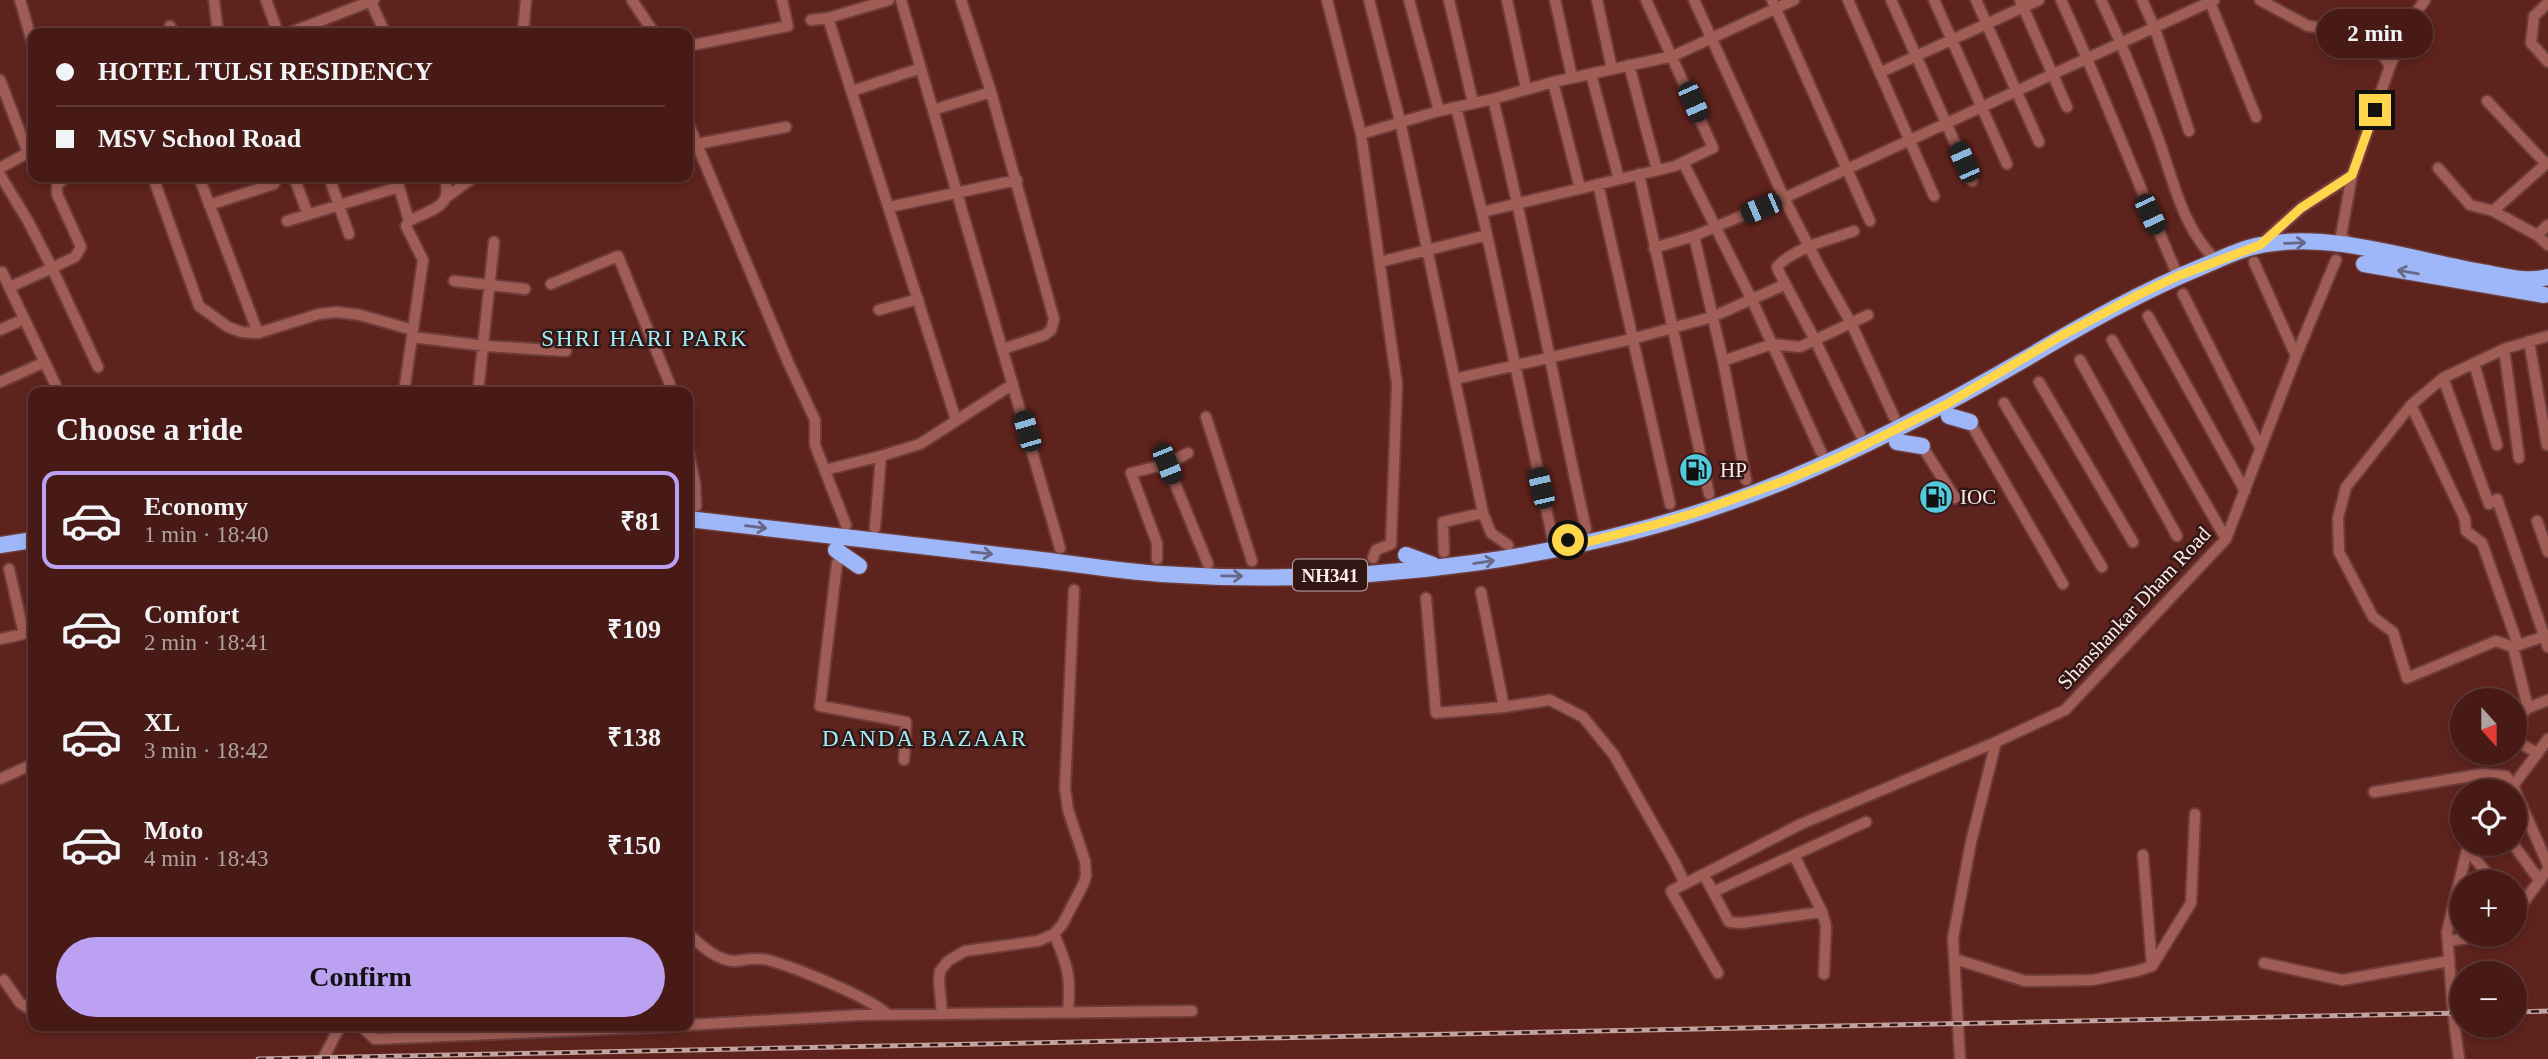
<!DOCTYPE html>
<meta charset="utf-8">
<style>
:root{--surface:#471a16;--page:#512723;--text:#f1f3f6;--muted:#b0a1a1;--line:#5f3835;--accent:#bca0f2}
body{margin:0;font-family:"Times New Roman",serif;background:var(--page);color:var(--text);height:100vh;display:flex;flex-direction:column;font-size:26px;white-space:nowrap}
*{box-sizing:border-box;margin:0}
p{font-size:23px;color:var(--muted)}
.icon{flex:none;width:38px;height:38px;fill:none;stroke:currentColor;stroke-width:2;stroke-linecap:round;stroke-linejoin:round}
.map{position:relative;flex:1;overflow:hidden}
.panel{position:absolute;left:28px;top:387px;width:665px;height:644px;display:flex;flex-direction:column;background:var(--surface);border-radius:14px;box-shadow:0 4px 10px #0003,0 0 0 2px var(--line)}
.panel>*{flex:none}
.hud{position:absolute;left:28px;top:28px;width:665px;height:154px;border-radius:14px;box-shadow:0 4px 10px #0003,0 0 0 2px var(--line);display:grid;align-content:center;height:154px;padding:0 28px;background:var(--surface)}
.needle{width:46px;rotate:159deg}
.controls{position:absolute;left:2450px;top:688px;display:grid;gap:14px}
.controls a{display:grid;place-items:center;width:77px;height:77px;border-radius:50%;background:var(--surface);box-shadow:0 4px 10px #0003,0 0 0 2px var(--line);font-size:35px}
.end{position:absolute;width:32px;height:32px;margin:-16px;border:9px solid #ffd54a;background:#111;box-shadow:0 0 0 4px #111}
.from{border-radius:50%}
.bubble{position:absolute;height:49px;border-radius:24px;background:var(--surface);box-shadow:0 4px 10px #0003,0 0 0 2px var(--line);font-size:23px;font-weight:700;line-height:49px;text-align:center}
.car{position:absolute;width:21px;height:42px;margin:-21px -10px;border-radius:9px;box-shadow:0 0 5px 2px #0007;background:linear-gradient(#222 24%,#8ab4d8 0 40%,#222 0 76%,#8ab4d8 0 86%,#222 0)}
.hud b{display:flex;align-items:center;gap:24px;height:66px;font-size:26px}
.hud b+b{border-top:2px solid var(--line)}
.hud i{width:18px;height:18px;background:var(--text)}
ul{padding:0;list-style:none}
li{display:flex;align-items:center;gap:21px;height:98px;margin:0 14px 10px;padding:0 14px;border:4px solid transparent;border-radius:14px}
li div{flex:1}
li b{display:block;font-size:26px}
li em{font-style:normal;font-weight:700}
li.selected{border-color:var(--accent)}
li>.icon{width:63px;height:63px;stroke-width:1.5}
h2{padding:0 28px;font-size:32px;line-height:84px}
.button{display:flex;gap:14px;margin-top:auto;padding:14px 28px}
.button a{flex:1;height:80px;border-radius:42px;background:var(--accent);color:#111;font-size:28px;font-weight:700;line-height:80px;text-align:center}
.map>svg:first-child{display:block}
</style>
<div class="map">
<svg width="2548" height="1059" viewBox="0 0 2548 1059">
<rect width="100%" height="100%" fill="#5f231d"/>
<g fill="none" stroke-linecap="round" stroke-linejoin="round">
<g stroke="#6e3d3b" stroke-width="14">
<path id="minor" d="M20,0l13,45
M214,0l4,33
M266,0l12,33
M370,0l15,33
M632,0l22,33
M901,0l159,548
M961,0l30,92 63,227 -3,11 -6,5 -42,14
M1327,0l34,134 36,250 -6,160 -15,6 -3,8
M1369,0l31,121 83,392 8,20 17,12
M1409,0l30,111
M1449,0l24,103
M1507,0l19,88
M1555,0l17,77
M1597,0l15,69
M1694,0l90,198 37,72 30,53 43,94
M1772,0l98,221
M1848,0l86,196
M1891,0l81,181
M1934,0l73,164
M1976,0l63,142
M2020,0l47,107
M2061,0c42,91 77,185 117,276
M2101,0c21,44 39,89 56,135 16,43 25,94 60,126
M2142,0l13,29 34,102
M2260,0l48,26 62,8 20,32
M2210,2l46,115
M2548,3l-14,13 -3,27 17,19
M828,18l128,402
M811,20l17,-2 61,-18
M170,26l2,7
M289,33l85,-33
M523,33l3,-33
M2370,34l39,-12
M688,46l100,-20 -6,-26
M1629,65l28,105
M1881,72l158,-72
M1591,74l28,105
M0,80l28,73
M1553,82l27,106
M852,91l69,-23
M1493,99c35,142 61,286 93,430
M2487,101l59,63
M1456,107l26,105 70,324
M933,110l58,-18
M688,123l100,239 27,58v25l31,80
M1361,134l78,-23 54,-12 60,-17 120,-26 121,-56
M697,144l89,-17
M1683,162l69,138 69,152
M0,168l31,-17
M2438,168l32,37 23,6 44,24 11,10
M1639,174l70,320
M0,175l28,46 24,47 -42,19
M66,177l-9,8v9l24,53 -6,10 -23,11 46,99
M153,177l46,129 29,21 14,5 16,1 61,-19 18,-2 23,3 53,15
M199,177l59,156
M294,177l14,38
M329,177l20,57
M1598,184l72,320
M448,196l26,-19
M209,205l65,-21
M889,207l128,-27
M2493,211l55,-49
M1482,212l193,-46 38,-18 -67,-148
M287,221l112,-34 10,34 -3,5 17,34 -19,132
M409,221c23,-12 46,-14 35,-44
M1854,231c-24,9 -59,16 -77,36l1,3 37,70 45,94
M2537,235l11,-10
M1694,236l29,125 23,119
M2260,245l41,-37 51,-33
M2352,245l-11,-9 11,-61 38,-109 19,-44 16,-22
M1654,248l40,-12 90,-38 430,-198
M1380,262l107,-27
M2254,262l42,94
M0,273l2,-1 56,118
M454,281l71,8
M551,284l67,-28 55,136
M2183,294l77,153
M879,310l39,-11
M2148,316l97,175
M0,330l24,-11
M2548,336l-44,13 -61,29 -32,27 -65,82 -8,31 1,34 34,65 20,15 14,46 89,-37 17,6 35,-12
M412,337l74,9 80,5
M2112,340l114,199
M2529,341l18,104
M2504,349l15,109
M2080,360l97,176
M1723,361l49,-17 28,3 68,-32
M2474,363l23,82
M2443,378l46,126 8,-5 51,148
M1455,379l177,-40 80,-22 72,-32
M0,382l45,-20
M2039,382l94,160
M478,392l16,-150
M2004,403l98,164
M2411,405l54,114 1,12 16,12 36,102
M1206,417l46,144
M1970,422l93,162
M1922,446l33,52
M688,450l7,33 1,23
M1167,464l41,100
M825,470l56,-14 39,-12 93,-60
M2537,521l11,31
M875,528l6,-72
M1444,552l-1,-30 40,-9
M1157,559v-16l-26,-70 36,-9 21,-11
M837,563l-17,143 86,16 -2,38
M1481,592l23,115
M1426,598l10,115 68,-6 46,-7 33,17 31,38 61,108 10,21
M0,639l24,-5 -15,-65
M2513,647l15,61
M2515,721l13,-13 20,-8
M2515,738l3,4 19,11
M0,779l33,-15
M2510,790l38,-51
M2374,792l109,-18 23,2 7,10 35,79
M2513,844l27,37
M2467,850l28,32
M1794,855l28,57 4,14 -2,48
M2143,855l9,111
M1704,875l25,47 13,1 80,-11
M1713,892l153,-70
M2515,914l33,-45
M688,934c13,11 29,27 47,27 11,-1 21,-4 33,-1 26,7 101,37 119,54
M1054,934c14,32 17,43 14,78
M2448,941l49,-7
M1955,959l70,22 68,-1 44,-9 15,-5 39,-63 4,-89
M2264,963l78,17 107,-19
M1718,973l-47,-82 130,-67 195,-82
M4,980l16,23 13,8
M942,1014l-3,-33 1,-10 8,-10 17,-10 73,-10 16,-7 8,-9 21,-40 3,-9 -1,-15 -17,-51 -3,-22 9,-198
M688,1025l172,-10 332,-4
M361,1026l14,13 304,-13
M323,1059l17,-33
M1960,1059l-7,-121 18,-96 25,-100 69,-32 161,-171 70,-183 40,-96
M2459,1059l-6,-46 -6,-81 20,-82 4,-6"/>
</g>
<g stroke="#6e3d3b" stroke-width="19">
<path id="highway" d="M2364,264l180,31
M1949,416l21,6
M1897,442l25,4
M688,519c109,13 219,25 328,38 49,5 97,14 145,17 204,14 432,-14 621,-92 84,-35 164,-77 243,-123 59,-35 117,-68 181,-94 17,-7 36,-17 55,-20 69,-14 152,15 220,27 23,4 45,11 67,5
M0,545l33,-5
M836,550l23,16
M1406,555l27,10"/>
</g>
<use href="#minor" stroke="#a05d55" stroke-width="10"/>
<use href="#highway" stroke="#9eb7f9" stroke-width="16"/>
<g stroke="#c3a39f" stroke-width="5">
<path id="rail" d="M2515,1012l33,-1
M258,1059l2204,-46"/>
</g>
<use href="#rail" stroke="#321714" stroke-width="2.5" stroke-dasharray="8" stroke-linecap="butt"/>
</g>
<defs><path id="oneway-shaft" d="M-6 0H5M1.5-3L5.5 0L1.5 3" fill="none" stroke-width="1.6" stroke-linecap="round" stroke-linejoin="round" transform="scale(1.75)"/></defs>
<g stroke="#686786">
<use href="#oneway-shaft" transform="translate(2295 243) rotate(-2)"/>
<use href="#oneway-shaft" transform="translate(2408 272) rotate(-170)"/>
<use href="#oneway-shaft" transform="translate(756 527) rotate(7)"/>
<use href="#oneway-shaft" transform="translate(982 553) rotate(6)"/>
<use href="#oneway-shaft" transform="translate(1484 562) rotate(-9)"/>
<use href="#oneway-shaft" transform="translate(1232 576) rotate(1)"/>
</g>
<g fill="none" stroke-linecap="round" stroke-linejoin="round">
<path stroke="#ffd54a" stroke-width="9" d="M1568,540l16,3 73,-19 38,-11 94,-34 51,-22 107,-53 114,-68 75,-40 42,-20 82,-31 41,-37 51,-33 23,-65"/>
</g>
<defs>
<g id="fuel-disc" transform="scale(1.75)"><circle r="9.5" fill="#53cbdc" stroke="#321714"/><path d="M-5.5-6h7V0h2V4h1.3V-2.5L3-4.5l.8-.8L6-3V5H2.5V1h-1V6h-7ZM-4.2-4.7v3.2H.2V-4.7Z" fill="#111"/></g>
</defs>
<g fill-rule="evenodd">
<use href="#fuel-disc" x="1696" y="470"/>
<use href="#fuel-disc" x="1936" y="497"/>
</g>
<g text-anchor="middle" stroke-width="5" stroke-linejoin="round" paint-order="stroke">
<rect fill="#321714" stroke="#bfaca9" stroke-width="2" x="1293" y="559.5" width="74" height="31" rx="5"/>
<g font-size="19" font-weight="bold" fill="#fcece9">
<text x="1330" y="582">NH341</text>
</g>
<g font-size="21" fill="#fcece9" stroke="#321714" text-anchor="start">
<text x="1720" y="477">HP</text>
<text x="1960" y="504">IOC</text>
</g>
<g font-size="21" fill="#fcece9" stroke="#321714">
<text transform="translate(2134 608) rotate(-47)" y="7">Shanshankar Dham Road</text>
</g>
<g font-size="23" letter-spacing="2" fill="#9ff0fc" stroke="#321714">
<text x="645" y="346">SHRI HARI PARK</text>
<text x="925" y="746">DANDA BAZAAR</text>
</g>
</g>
</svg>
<div class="controls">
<a><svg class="needle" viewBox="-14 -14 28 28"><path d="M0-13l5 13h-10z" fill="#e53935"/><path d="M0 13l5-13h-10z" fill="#b0a1a1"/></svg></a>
<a><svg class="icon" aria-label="locate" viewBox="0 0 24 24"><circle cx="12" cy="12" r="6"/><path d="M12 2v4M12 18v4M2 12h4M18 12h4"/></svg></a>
<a>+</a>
<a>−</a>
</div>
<i class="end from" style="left:1568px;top:540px"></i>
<i class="end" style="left:2375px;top:110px"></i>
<div class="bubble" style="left:2317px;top:9px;width:116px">2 min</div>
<i class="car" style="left:1693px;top:102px;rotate:156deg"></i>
<i class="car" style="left:1964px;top:162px;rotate:336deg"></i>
<i class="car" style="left:1761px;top:208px;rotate:247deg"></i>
<i class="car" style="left:2150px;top:214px;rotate:155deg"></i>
<i class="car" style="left:1027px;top:431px;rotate:344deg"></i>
<i class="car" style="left:1167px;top:464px;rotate:158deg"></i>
<i class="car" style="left:1541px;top:488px;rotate:347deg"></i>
<div class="hud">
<b><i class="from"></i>HOTEL TULSI RESIDENCY</b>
<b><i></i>MSV School Road</b>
</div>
<section class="panel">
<h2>Choose a ride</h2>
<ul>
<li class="selected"><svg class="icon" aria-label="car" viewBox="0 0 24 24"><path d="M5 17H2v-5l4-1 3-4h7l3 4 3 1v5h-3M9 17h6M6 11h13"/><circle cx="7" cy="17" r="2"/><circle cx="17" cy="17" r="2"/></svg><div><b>Economy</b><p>1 min · 18:40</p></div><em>₹81</em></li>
<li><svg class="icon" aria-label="car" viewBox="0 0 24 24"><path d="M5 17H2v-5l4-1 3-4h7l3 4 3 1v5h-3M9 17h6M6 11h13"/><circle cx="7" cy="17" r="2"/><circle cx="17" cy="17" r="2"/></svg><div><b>Comfort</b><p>2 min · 18:41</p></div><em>₹109</em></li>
<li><svg class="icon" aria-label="car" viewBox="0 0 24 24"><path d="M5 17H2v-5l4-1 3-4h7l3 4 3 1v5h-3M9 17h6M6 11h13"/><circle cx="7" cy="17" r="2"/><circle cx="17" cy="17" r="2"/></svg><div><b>XL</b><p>3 min · 18:42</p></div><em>₹138</em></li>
<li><svg class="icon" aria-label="car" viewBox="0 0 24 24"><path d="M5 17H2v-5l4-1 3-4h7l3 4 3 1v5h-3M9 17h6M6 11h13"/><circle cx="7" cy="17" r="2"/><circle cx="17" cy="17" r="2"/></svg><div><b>Moto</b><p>4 min · 18:43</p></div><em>₹150</em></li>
</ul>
<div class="button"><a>Confirm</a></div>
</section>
</div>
